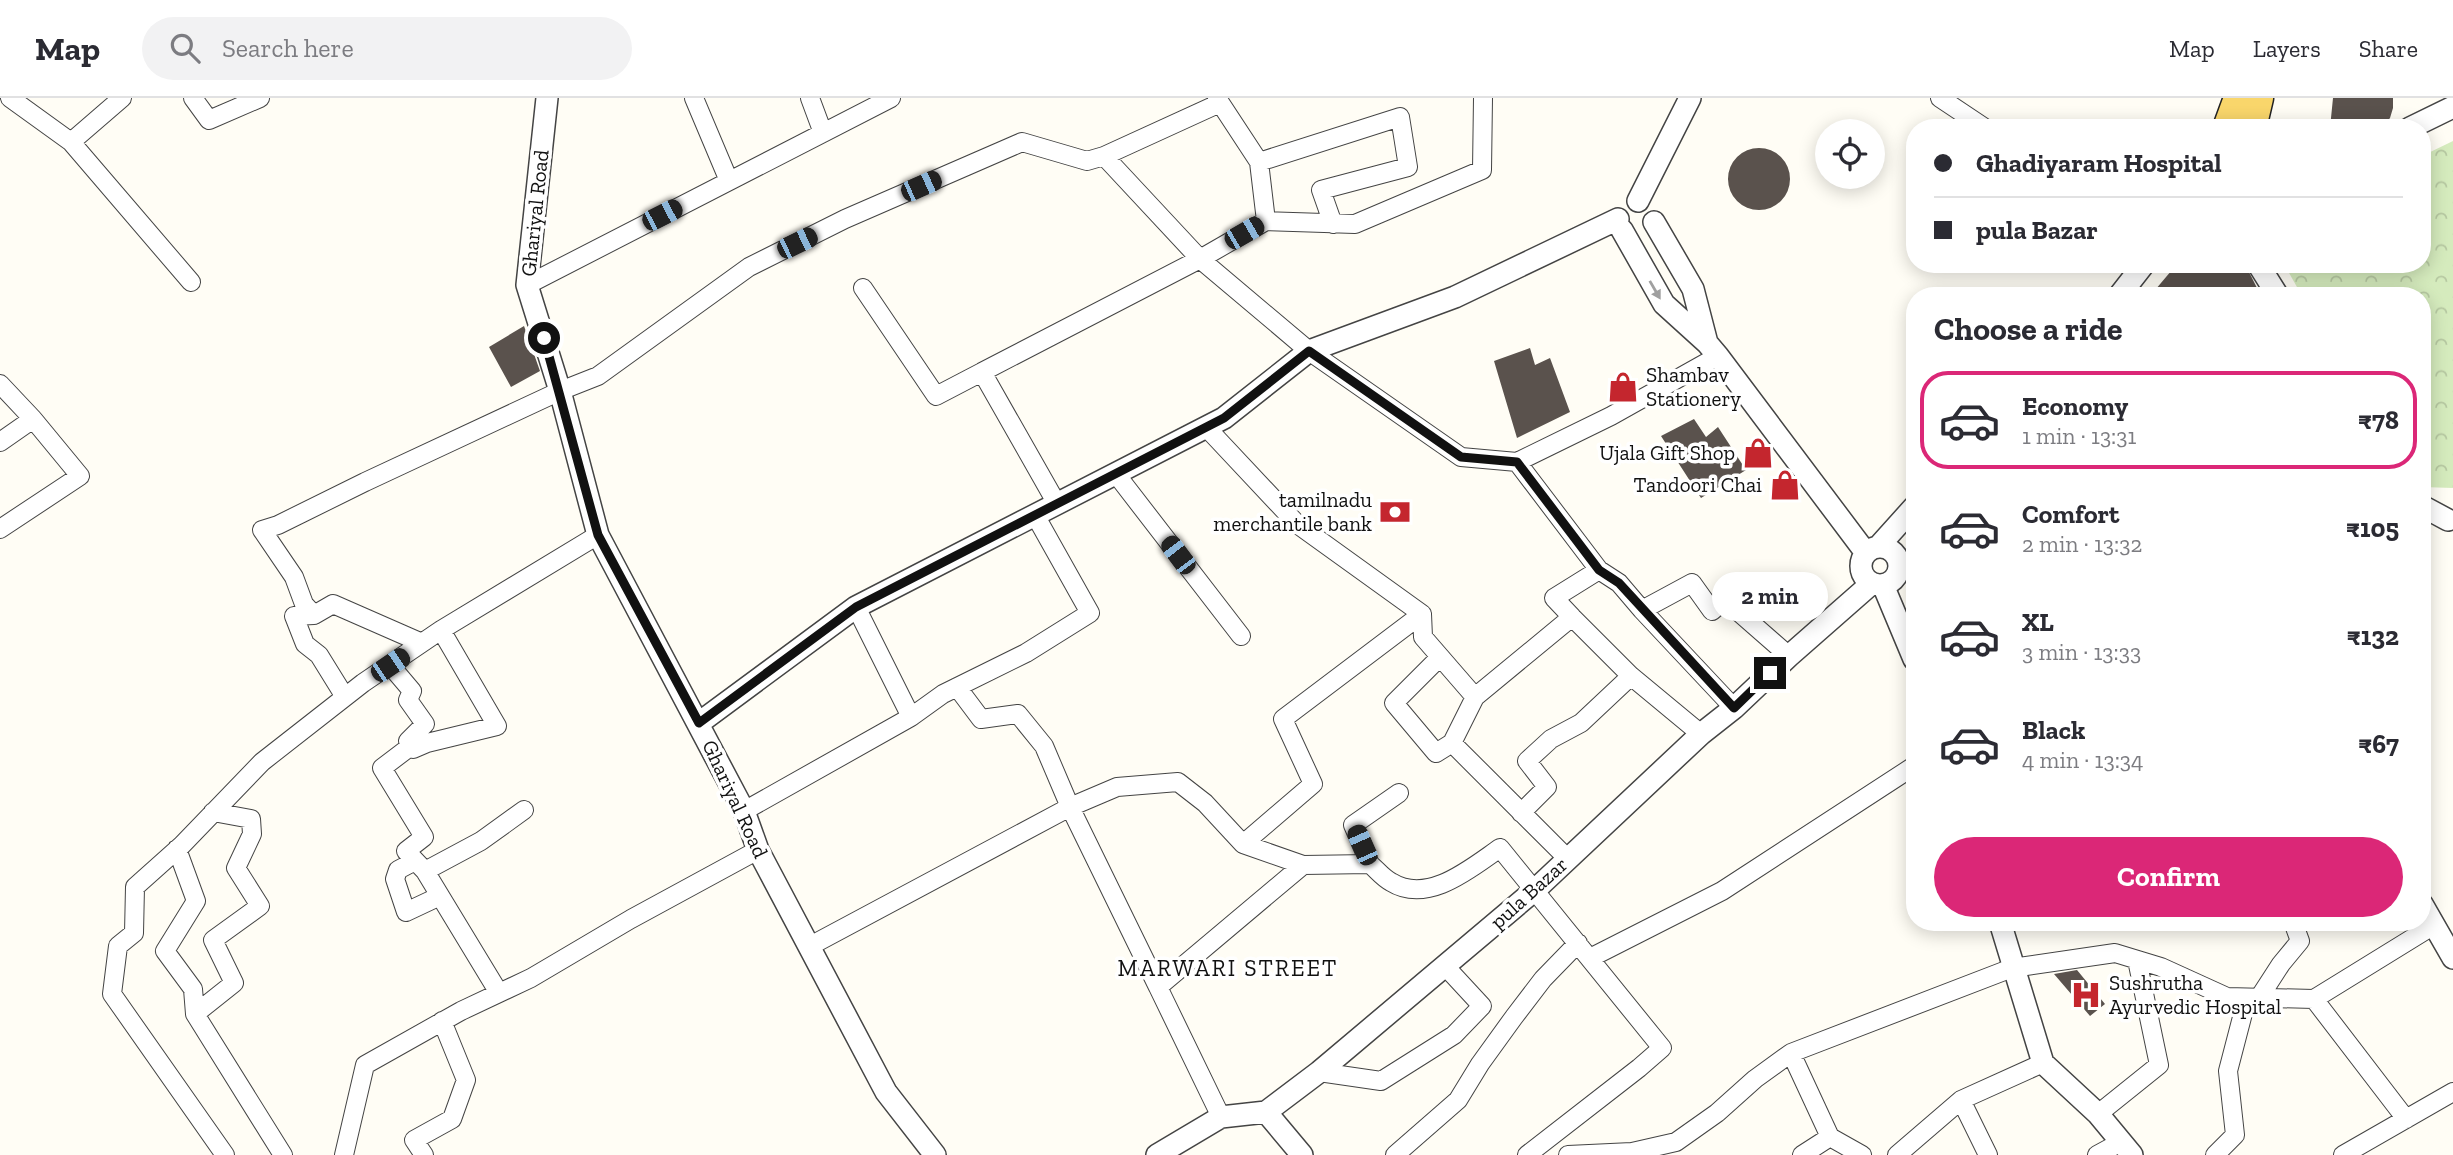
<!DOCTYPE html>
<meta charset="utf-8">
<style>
:root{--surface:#fff;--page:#f2f2f3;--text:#2b2b33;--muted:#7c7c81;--line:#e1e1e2;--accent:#db2777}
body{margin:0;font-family:"Zilla Slab",serif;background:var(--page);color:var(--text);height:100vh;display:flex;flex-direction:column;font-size:26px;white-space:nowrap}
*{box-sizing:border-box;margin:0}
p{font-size:23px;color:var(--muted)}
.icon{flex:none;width:38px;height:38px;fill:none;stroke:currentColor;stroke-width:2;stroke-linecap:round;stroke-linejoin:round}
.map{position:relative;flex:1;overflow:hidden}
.panel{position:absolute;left:1906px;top:189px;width:525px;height:644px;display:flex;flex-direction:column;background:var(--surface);border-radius:28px;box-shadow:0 4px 18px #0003}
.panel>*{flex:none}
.hud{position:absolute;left:1906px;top:21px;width:525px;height:154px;border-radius:28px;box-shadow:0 4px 18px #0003;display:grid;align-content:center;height:154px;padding:0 28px;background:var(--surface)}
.buttons{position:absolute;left:1815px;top:21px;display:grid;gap:14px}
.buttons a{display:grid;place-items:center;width:70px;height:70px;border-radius:50%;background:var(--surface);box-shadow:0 4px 18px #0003;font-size:35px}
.end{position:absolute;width:32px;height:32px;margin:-16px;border:9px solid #111;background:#fff;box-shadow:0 0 0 4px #fff}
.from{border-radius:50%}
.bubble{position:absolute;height:49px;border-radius:24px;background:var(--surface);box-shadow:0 4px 18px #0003;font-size:23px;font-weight:800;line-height:49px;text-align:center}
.car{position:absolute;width:21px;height:42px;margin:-21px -10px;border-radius:9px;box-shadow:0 0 5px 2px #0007;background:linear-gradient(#222 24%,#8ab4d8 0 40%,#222 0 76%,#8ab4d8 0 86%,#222 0)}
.hud b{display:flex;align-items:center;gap:24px;height:66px;font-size:26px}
.hud b+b{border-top:2px solid var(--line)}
.hud i{width:18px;height:18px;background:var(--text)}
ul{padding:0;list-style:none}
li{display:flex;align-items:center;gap:21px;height:98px;margin:0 14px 10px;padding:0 14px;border:4px solid transparent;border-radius:28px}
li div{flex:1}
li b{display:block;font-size:26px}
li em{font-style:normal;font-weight:800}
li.active{border-color:var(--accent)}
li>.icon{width:63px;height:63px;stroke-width:1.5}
h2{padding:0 28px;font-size:32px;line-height:84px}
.primary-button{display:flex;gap:14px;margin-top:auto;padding:14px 28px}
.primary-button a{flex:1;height:80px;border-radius:42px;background:var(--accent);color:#fff;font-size:28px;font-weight:800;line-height:80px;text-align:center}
header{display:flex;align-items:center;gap:42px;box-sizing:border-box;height:98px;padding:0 35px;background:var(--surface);border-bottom:2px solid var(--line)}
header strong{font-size:33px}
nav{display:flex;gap:38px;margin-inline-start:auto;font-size:24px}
.search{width:490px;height:63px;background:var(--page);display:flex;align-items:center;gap:18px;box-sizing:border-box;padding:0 24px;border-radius:38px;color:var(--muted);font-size:26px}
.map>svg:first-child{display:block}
</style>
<header>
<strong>Map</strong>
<div class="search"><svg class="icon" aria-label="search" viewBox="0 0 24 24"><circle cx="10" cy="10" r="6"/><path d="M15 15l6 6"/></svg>Search here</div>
<nav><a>Map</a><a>Layers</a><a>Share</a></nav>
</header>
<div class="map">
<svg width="2453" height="1057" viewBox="0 0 2453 1057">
<defs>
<pattern id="park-crowns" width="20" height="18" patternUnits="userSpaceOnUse" patternTransform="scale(1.75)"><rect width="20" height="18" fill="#d5ebbd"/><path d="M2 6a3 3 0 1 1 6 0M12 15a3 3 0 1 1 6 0" fill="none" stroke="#b6c8a1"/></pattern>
</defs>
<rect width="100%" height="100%" fill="#fffdf5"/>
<path fill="url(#park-crowns)" d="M2453,43v347l-31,-1v-191h-120l-18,-32h138v-108z"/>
<path fill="#5a524d" d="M2333,0h60v10l-3,10 -8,10h-52z
M1728 81a31 31 0 1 1 62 0a31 31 0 1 1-62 0Z
M2177,166h68l16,32h-111z
M524,228l16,45 -29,16 -22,-40z
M1530,250l5,17 15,-7 20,54 -53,26 -23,-77z
M1694,321l12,18 12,-10 28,43 -45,28 -40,-62z
M2077,872l28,34 -15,12 -36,-42z"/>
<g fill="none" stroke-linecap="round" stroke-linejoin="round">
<g stroke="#444" stroke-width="20">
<path id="minor" d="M10,0l61,44 51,-44
M193,0l16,22 51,-22
M694,0l35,83
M810,0l13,35
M1217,0l42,64 7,59 89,3 127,-54 1,-72
M1940,0l45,30
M71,44l120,140
M1104,58l96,103 109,92 152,106 56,5 94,-46 107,-60
M1259,64l141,-45 8,50 -87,23 12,34
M527,187l364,-187
M863,190l73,108 46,-24
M0,286l33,35 -33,23
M1206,329l91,97 125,90 -139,105 30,65 -70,60
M1517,364l82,108
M1116,376l125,162
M1057,406l-75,-132 218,-113 66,-38
M0,431l80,-53 -47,-57
M856,509l55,110
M1642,512l92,98
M1422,516l1,23 52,60 -23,46 115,115
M314,517l-20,1 11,28 14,11 26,42
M1572,519l-18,-19 45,-28 20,13 23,27 50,-27 20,28 13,-11 64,56
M422,545l-89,-39 -19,11 -10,-11 -10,-27 -32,-47 16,-5 87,-43 195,-91 38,-15 151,-109 96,-48 177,-77 65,19 17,-5 116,-53
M1440,559l-46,46 42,50 16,-10
M390,567l22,26 -4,9 17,24 -17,17 5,8 14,-6 70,-17 -56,-96
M957,589l24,32 37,-5 26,32 26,61 47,-20 61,-5 27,21 38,41 60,21 67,-1c7,6 13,14 21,18 37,23 80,-14 109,-34l162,200 -23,20 -112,87
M1475,599l97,-80 59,59 70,58
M411,648l-29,22 42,69 -18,14 19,20 56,-30 43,-31
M744,713l167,-94 32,-23 83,-41 64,-40 -55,-98
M1521,715l26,-26 -20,-26 24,-22 30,-16 50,-47
M177,751l19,52 -31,50 28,38 2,25 88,141
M415,763l-17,9 -3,9 11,33 34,-16
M1370,766l-17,-39 46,-32
M425,773l74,122
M810,848l260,-139 88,180
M1590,860l132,-67 192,-125
M2259,900l22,-34 19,-23 -7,-19
M2314,901l120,-74
M195,916l39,-31 -21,-43 47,-34 -24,-38 16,-34 -1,-15 -38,-7
M1319,974l62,9 73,-46 28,-29 -37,-40
M1961,1002l27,55
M2098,1016l61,-49 -22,-105
M1221,1019l-63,-130 145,-122
M225,1057l-113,-161 6,-48 16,-13 1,-46 47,-42 80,-83 101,-79 78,-53 157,-95
M344,1057l21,-90 96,-54 70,-33 100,-59 127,-69
M424,1057l-10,-15 38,-21 14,-39 -24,-59
M1395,1057l63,-55 22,-36 34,-47 29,-38 35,-36
M1568,1057l64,-3 44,-10 41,-29 38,-34 36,-26
M1802,1057l28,-18
M1862,1057l-32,-18 -39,-84 221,-85 103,-15 46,14 66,30 87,2 92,120
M1897,1057l64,-55 82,-37
M2097,1057l24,-13
M2215,1057l20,-20 -7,-64 19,-73
M2343,1057l110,-63"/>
</g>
<g stroke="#444" stroke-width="24">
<path id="tertiary" d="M547,0l-20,187 33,106 38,144 146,276 14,39 128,242 49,63
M2410,30l43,-21
M1638,103l52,-103
M1654,124l39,67 14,54
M1622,132l42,74 43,39 11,13 148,197
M2258,166l20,32
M2119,198l25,-32
M2422,408l26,14
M1861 468a19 19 0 1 1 38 0a19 19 0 1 1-38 0Z
M1878,449l36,-40
M1883,487l31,74
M699,625l157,-116 368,-189 85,-67 146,-54 163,-78
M2422,806l31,54
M2000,824l43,141 55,51 34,41
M1266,1014l36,43
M1157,1057l64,-38 45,-5 53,-40 217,-183 165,-155 33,-26 55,-52 82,-72"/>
</g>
<g stroke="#222" stroke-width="31">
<path id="primary" d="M2227,30l11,-30
M2252,30l7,-30"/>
</g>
<use href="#minor" stroke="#fff" stroke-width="18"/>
<use href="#tertiary" stroke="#fff" stroke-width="21"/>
<use href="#primary" stroke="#f9d66b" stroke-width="28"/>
</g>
<defs><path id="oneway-solid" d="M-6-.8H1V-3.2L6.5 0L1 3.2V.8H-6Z" transform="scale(1.75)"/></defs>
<use fill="#a0a0a0" href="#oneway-solid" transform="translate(1655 192) rotate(60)"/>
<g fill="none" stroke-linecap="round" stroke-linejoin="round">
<path stroke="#111" stroke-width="9" d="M544,240l54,197 101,188 157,-116 368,-189 85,-67 152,106 56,5 82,108 20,13 115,125 36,-35"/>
</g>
<defs>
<g id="shop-bare" transform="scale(2.415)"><path d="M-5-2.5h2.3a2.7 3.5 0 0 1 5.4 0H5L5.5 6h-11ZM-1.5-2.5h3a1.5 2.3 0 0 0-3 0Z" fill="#c4262e" stroke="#fff" stroke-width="2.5" paint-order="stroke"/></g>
<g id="bank-bare" transform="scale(2.415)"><path d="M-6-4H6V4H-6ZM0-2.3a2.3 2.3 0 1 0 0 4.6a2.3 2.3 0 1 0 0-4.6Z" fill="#c4262e" stroke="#fff" stroke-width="2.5" paint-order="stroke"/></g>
<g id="hospital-bare" transform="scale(2.415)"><path d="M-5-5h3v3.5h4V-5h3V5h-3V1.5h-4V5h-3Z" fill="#c4262e" stroke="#fff" stroke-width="2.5" paint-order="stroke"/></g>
</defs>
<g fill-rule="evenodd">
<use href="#shop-bare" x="1623" y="289"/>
<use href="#shop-bare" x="1758" y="355"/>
<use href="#shop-bare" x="1785" y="387"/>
<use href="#bank-bare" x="1395" y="414"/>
<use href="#hospital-bare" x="2086" y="897"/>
</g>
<g text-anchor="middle" stroke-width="7" stroke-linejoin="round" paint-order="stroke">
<g font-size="21" fill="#111" stroke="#fff">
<text transform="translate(535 115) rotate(-84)" y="7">Ghariyal Road</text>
<text transform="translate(735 701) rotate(65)" y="7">Ghariyal Road</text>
<text transform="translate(1529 795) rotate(-42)" y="7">pula Bazar</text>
</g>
<g font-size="21" fill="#111" stroke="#fff" text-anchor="end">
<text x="1646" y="284" text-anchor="start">Shambav<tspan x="1646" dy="24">Stationery</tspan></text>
<text x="1735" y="362">Ujala Gift Shop</text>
<text x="1762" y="394">Tandoori Chai</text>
<text x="1372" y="409">tamilnadu<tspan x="1372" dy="24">merchantile bank</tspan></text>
<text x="2109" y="892" text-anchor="start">Sushrutha<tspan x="2109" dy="24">Ayurvedic Hospital</tspan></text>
</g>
<g font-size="23" letter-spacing="2" fill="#111" stroke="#fff">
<text x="1228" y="878">MARWARI STREET</text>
</g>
</g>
</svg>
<div class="buttons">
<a><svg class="icon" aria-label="locate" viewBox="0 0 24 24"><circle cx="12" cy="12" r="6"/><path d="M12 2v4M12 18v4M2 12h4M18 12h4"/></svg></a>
</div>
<i class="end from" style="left:544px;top:240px"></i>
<i class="end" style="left:1770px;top:575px"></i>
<div class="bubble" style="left:1712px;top:474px;width:116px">2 min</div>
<i class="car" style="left:921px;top:88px;rotate:66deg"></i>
<i class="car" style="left:662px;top:117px;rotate:63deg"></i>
<i class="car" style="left:1244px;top:135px;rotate:60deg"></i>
<i class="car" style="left:797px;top:145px;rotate:64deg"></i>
<i class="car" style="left:1178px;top:457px;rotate:323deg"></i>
<i class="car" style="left:390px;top:567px;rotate:56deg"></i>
<i class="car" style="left:1362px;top:747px;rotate:336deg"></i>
<div class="hud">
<b><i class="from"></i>Ghadiyaram Hospital</b>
<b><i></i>pula Bazar</b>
</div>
<section class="panel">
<h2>Choose a ride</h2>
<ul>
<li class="active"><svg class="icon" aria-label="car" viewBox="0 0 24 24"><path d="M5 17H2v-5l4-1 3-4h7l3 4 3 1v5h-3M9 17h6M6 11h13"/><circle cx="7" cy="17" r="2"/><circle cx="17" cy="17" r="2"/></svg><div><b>Economy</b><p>1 min · 13:31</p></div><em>₹78</em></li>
<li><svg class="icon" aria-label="car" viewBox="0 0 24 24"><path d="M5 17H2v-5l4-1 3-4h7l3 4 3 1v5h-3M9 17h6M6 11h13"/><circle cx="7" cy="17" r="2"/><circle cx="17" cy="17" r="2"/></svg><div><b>Comfort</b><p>2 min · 13:32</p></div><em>₹105</em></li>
<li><svg class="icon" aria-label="car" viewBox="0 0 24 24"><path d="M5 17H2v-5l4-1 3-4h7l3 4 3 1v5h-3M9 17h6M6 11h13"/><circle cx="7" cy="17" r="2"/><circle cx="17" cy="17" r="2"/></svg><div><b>XL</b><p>3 min · 13:33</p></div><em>₹132</em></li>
<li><svg class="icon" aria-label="car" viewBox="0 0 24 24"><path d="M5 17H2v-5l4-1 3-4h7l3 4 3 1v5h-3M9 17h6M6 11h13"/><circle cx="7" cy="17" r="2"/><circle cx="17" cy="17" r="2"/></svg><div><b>Black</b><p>4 min · 13:34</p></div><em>₹67</em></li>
</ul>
<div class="primary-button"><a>Confirm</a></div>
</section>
</div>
